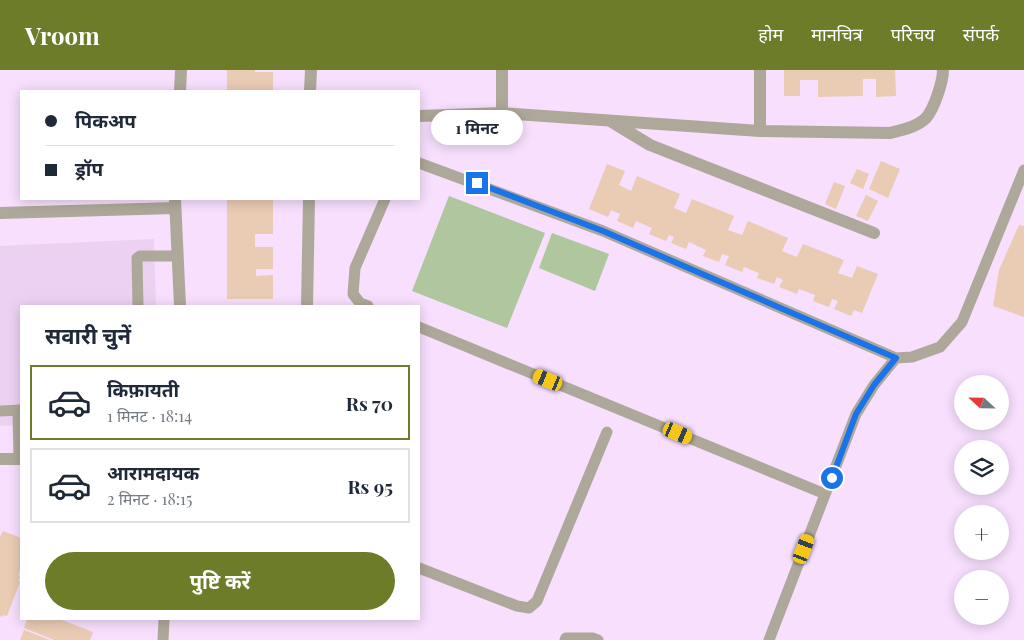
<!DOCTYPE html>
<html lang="hi">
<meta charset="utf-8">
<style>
:root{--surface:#fff;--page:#f2f2f3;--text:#1f2937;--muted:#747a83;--line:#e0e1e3;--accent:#6d7c29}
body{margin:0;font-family:"Playfair Display","Noto Sans Devanagari",serif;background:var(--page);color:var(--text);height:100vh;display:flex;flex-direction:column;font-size:19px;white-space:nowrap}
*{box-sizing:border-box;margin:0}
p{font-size:16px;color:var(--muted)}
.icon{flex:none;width:28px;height:28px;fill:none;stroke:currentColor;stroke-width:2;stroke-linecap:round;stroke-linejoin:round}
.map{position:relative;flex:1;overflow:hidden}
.sheet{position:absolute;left:20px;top:235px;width:400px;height:315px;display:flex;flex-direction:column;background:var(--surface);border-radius:0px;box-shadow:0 2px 12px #0003}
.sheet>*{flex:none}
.hud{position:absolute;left:20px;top:20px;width:400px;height:110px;border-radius:0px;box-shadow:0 2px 12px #0003;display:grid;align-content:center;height:110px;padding:0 25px;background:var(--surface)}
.needle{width:32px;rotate:292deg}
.buttons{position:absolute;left:954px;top:305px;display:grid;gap:10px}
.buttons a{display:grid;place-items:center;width:55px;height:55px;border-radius:50%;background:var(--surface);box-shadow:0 2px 12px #0003;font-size:25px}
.end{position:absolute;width:22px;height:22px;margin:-11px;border:6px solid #1a73e8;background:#fff;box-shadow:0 0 0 2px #fff}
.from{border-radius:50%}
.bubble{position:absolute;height:35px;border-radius:18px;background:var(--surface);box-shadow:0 2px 12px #0003;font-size:16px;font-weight:700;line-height:35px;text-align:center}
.car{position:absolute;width:15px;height:30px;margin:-15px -8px;border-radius:6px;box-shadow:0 0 4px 1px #0007;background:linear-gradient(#f5c518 24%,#345 0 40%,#f5c518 0 76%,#345 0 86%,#f5c518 0)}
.hud b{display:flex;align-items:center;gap:18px;height:48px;font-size:19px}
.hud b+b{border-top:1px solid var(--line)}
.hud i{width:12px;height:12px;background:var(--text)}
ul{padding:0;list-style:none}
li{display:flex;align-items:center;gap:15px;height:75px;margin:0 10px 8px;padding:0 15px;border:2px solid var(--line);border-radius:0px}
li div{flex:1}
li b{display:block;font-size:19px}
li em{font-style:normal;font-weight:700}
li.on{border-color:var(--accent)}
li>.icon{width:45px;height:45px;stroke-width:1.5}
h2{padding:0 25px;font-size:22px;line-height:60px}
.primary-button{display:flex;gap:10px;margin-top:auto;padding:10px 25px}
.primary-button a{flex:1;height:58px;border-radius:30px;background:var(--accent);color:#fff;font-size:20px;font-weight:700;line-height:58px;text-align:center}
header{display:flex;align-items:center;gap:30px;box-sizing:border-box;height:70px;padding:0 25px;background:var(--accent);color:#fff}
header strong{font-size:24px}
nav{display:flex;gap:28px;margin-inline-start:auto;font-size:18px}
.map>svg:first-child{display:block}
</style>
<header>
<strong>Vroom</strong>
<nav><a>होम</a><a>मानचित्र</a><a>परिचय</a><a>संपर्क</a></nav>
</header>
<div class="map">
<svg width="1024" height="570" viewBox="0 0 1024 570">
<rect width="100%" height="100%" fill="#f7dffd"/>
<path fill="#edd1f3" d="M154,169l2,67h-135v119l-21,1v-180z"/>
<path fill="#afc69e" d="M449,126l96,37 -38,95 -95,-37z
M552,163l57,21 -14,37 -56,-23z"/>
<path fill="#eacbb4" d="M227,0h28v2h18v19h-46z
M784,0h111l1,26 -20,1v-18h-13v17l-45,1v-17h-18v16h-16z
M881,91l19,8 -12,29 -19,-9z
M607,94l18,7 -6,14 12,6 6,-15 43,18 -6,14 12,5 6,-14 42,17 -6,14 14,5 6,-14 40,17 -6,13 15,6 6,-13 41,16 -6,13 14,5 5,-12 21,8 -16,39 -8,-3 -3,6 -17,-7 4,-8 -6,-2 -3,8 -16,-6 2,-6 -16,-6 -2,5 -18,-7 4,-7 -6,-3 -3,7 -17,-6 2,-5 -15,-6 -2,5 -17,-7 4,-9 -7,-2 -3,8 -16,-6 3,-6 -17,-8 -3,7 -15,-6 3,-6 -5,-2 -3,6 -17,-7 3,-6 -16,-7 -3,7 -16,-7 3,-7 -9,-4 -3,7 -19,-8z
M857,99l12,5 -6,15 -13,-6z
M834,112l11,4 -9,23 -11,-5z
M866,125l12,6 -10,20 -12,-5z
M227,129h46v35h-18v13h18v22h-17v7l17,-1v24h-46z
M1019,155l5,1v91l-31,-11 6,-36z
M3,461l18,7v29l-3,9 2,1 -2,4 2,1 -13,34 -4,-1 -1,2 -2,-1v-79z
M27,549h32l34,13 -3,8h-36l-30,-12z
M24,560l26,10h-30z"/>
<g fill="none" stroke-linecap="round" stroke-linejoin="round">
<path stroke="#aea89a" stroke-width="11" d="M419,93l184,68 293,127
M138,236l-1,-48 3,-2h37
M368,236l-8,-3 -7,-9 2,-26 30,-69
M419,257l406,167
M18,340l1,49
M0,341l21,-1
M419,498l98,38 12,2 8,-7 70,-169
M163,570l1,-21
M565,570l1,-2h27l5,2
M769,570l87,-226 18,-29 22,-27 16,-1 28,-10 22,-25 62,-152"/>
<path stroke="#aea89a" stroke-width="12" d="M502,0v43
M760,0v61
M180,21l1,-21
M310,21l1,-21
M419,46l83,-3 258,18 130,2c12,-3 27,-6 36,-15 8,-9 17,-36 17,-48
M612,52l38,23 224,88
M175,129l5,107
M0,143l175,-5
M307,236l2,-107
M0,389h21"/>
</g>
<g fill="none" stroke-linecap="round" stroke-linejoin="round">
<path stroke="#1a73e8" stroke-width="6" d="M477,113l126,48 293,127 -22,27 -18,29 -24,64"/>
</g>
</svg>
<div class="buttons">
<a><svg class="needle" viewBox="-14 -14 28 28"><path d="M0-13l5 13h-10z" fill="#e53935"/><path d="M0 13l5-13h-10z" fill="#747a83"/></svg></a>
<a><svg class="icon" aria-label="layers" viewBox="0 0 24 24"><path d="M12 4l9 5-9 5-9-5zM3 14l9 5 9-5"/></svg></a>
<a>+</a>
<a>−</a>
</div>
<i class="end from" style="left:832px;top:408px"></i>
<i class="end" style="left:477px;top:113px"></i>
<div class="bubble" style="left:431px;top:40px;width:92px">1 मिनट</div>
<i class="car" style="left:548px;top:310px;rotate:292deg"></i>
<i class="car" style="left:678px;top:363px;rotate:113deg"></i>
<i class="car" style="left:804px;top:479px;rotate:21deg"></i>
<div class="hud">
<b><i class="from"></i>पिकअप</b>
<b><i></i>ड्रॉप</b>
</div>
<section class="sheet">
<h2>सवारी चुनें</h2>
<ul>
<li class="on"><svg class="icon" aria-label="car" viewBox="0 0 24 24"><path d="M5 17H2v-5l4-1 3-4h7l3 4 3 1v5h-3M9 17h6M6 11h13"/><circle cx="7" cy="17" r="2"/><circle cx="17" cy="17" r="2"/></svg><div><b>किफ़ायती</b><p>1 मिनट · 18:14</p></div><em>Rs 70</em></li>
<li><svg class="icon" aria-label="car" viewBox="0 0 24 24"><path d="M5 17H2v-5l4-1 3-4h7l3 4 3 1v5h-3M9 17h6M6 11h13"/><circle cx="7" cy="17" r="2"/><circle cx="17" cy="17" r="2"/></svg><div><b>आरामदायक</b><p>2 मिनट · 18:15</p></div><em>Rs 95</em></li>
</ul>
<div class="primary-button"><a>पुष्टि करें</a></div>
</section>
</div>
